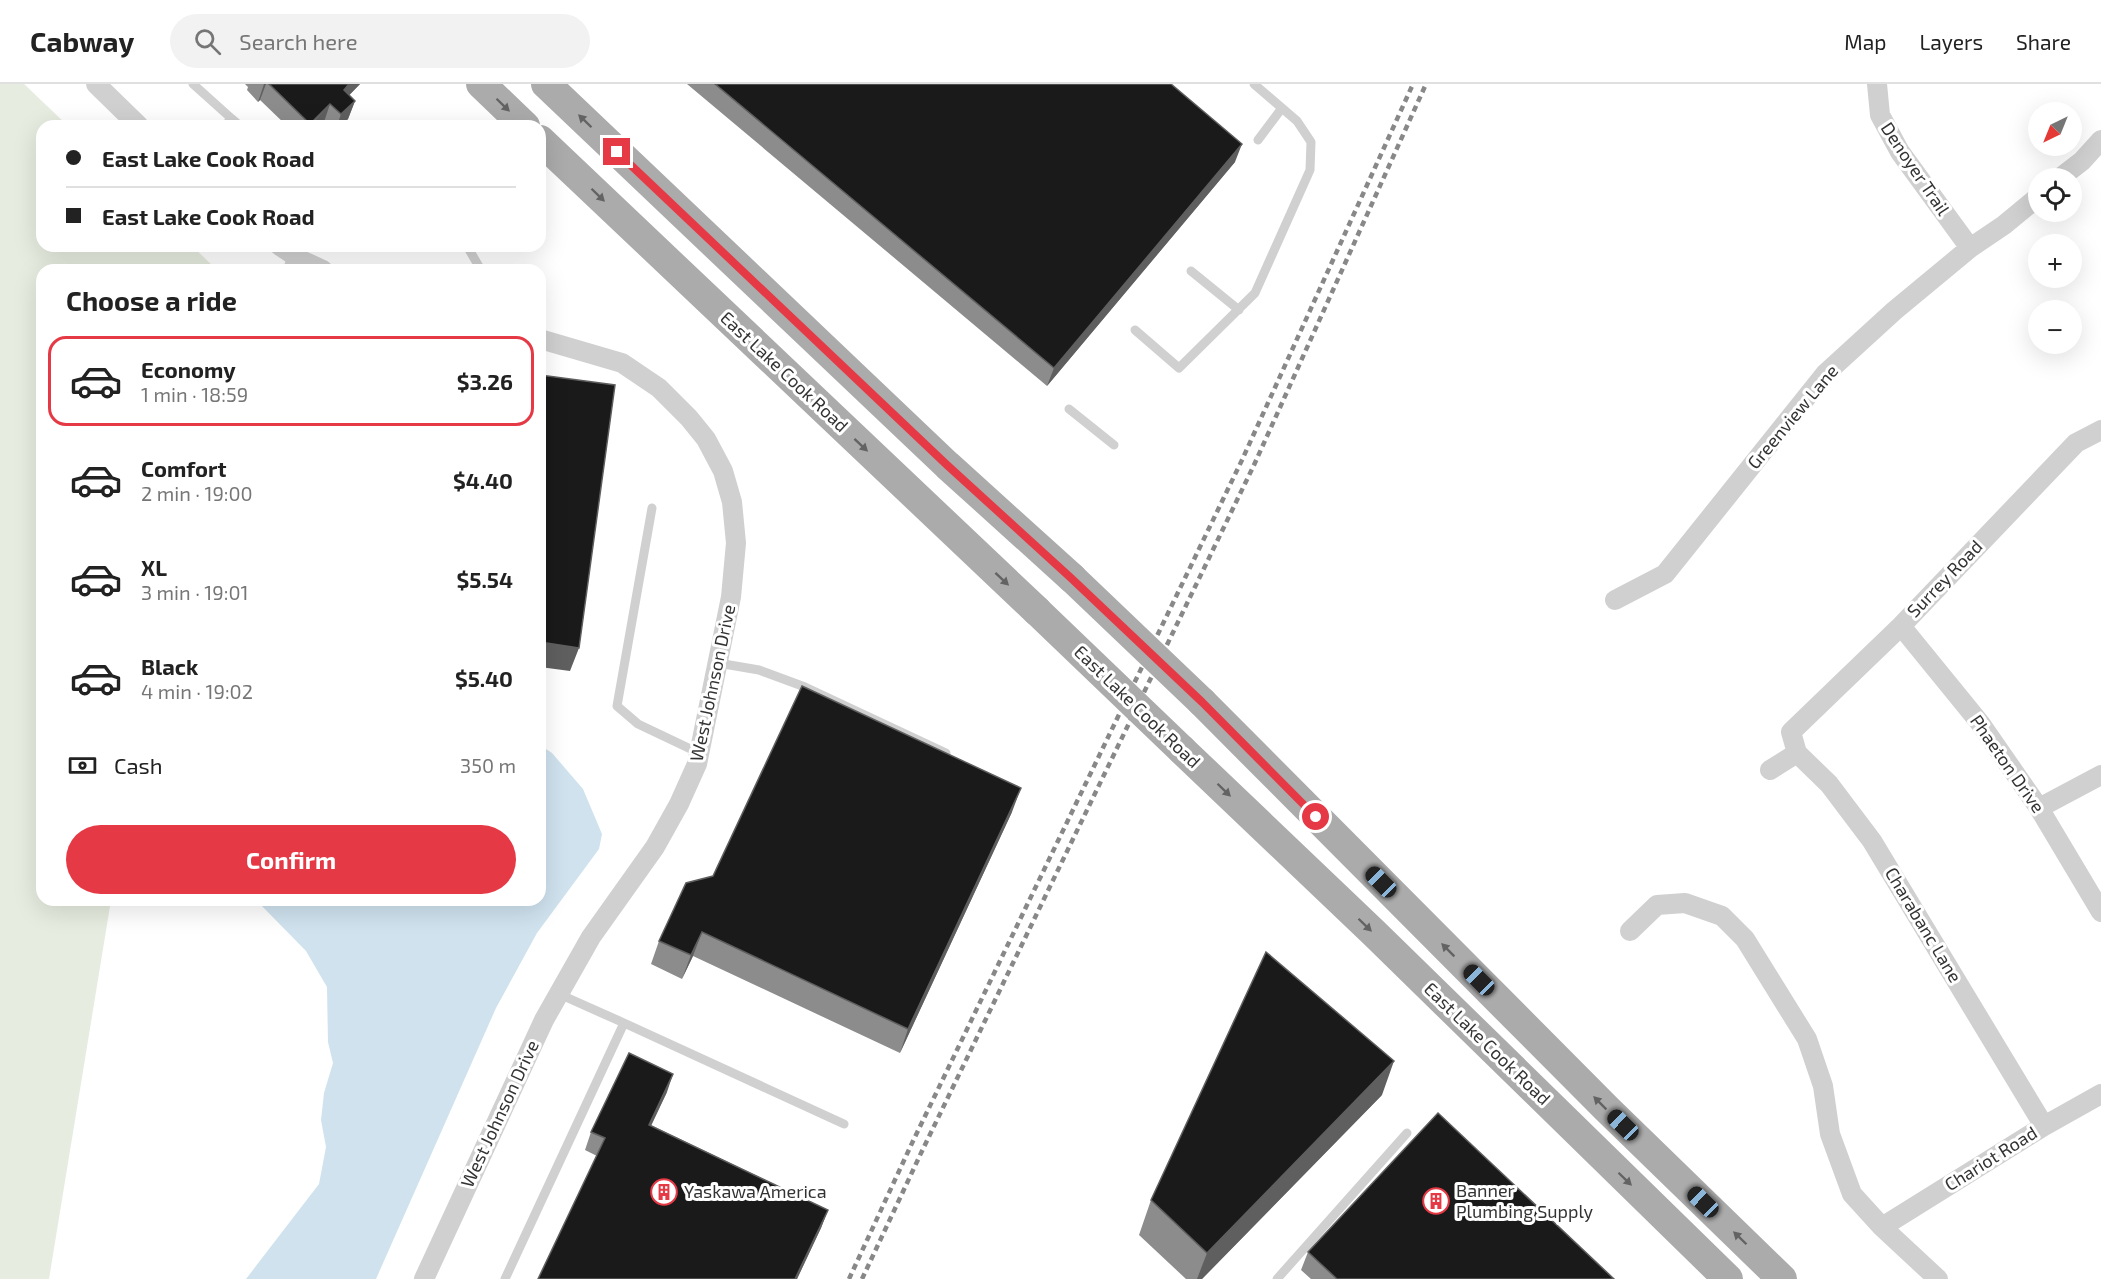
<!DOCTYPE html>
<meta charset="utf-8">
<style>
:root{--surface:#fff;--page:#f2f2f2;--text:#222;--muted:#767676;--line:#e0e0e0;--accent:#e63946}
body{margin:0;font-family:"Exo 2",sans-serif;background:var(--page);color:var(--text);height:100vh;display:flex;flex-direction:column;font-size:22px;white-space:nowrap}
*{box-sizing:border-box;margin:0}
p{font-size:20px;color:var(--muted)}
.icon{flex:none;width:33px;height:33px;fill:none;stroke:currentColor;stroke-width:2;stroke-linecap:round;stroke-linejoin:round}
.map{position:relative;flex:1;overflow:hidden}
.side{position:absolute;left:36px;top:180px;width:510px;height:642px;display:flex;flex-direction:column;background:var(--surface);border-radius:18px;box-shadow:0 6px 24px #0002}
.side>*{flex:none}
.guide{position:absolute;left:36px;top:36px;width:510px;height:132px;border-radius:18px;box-shadow:0 6px 24px #0002;display:grid;align-content:center;height:132px;padding:0 30px;background:var(--surface)}
.needle{width:39px;rotate:223deg}
.fabs{position:absolute;left:2028px;top:18px;display:grid;gap:12px}
.fabs a{display:grid;place-items:center;width:54px;height:54px;border-radius:50%;background:var(--surface);box-shadow:0 6px 24px #0002;font-size:30px}
.end{position:absolute;width:27px;height:27px;margin:-14px;border:8px solid #e63946;background:#fff;box-shadow:0 0 0 3px #fff}
.from{border-radius:50%}
.car{position:absolute;width:18px;height:36px;margin:-18px -9px;border-radius:8px;box-shadow:0 0 4px 2px #0007;background:linear-gradient(#222 24%,#8ab4d8 0 40%,#222 0 76%,#8ab4d8 0 86%,#222 0)}
.guide b{display:flex;align-items:center;gap:21px;height:57px;font-size:22px}
.guide b+b{border-top:2px solid var(--line)}
.guide i{width:15px;height:15px;background:var(--text)}
ul{padding:0;list-style:none}
li{display:flex;align-items:center;gap:18px;height:90px;margin:0 12px 9px;padding:0 18px;border:3px solid transparent;border-radius:18px}
li div{flex:1}
li b{display:block;font-size:22px}
li em{font-style:normal;font-weight:700}
li.selected{border-color:var(--accent)}
li>.icon{width:54px;height:54px;stroke-width:1.5}
h2{padding:0 30px;font-size:27px;line-height:72px}
.pay{display:flex;align-items:center;gap:15px;height:66px;padding:0 30px;font-size:22px}
.pay p{margin-inline-start:auto}
.action{display:flex;gap:12px;margin-top:auto;padding:12px 30px}
.action a{flex:1;height:69px;border-radius:36px;background:var(--accent);color:#fff;font-size:24px;font-weight:700;line-height:69px;text-align:center}
header{display:flex;align-items:center;gap:36px;box-sizing:border-box;height:84px;padding:0 30px;background:var(--surface);border-bottom:2px solid var(--line)}
header strong{font-size:28px}
nav{display:flex;gap:33px;margin-inline-start:auto;font-size:21px}
.search{width:420px;height:54px;background:var(--page);display:flex;align-items:center;gap:15px;box-sizing:border-box;padding:0 21px;border-radius:33px;color:var(--muted);font-size:22px}
.map>svg:first-child{display:block}
</style>
<header>
<strong>Cabway</strong>
<div class="search"><svg class="icon" aria-label="search" viewBox="0 0 24 24"><circle cx="10" cy="10" r="6"/><path d="M15 15l6 6"/></svg>Search here</div>
<nav><a>Map</a><a>Layers</a><a>Share</a></nav>
</header>
<div class="map">
<svg width="2101" height="1195" viewBox="0 0 2101 1195">
<rect width="100%" height="100%" fill="#fff"/>
<path fill="#e6ecdf" d="M0,0h24l44,42h-26v120h150l22,21v3h-172v630h69l-62,379h-49z"/>
<path fill="#cfe2ee" d="M540,661l12,8 31,36 19,45 -3,15 -62,84 -41,75 -120,271h-130l73,-95 7,-37 -5,-27 3,-27 9,-30 -5,-21 -1,-55 -21,-36 -50,-51h284z"/>
<g fill="none" stroke-linecap="round" stroke-linejoin="round">
<path stroke="#d0d0d0" stroke-width="9" d="M193,0l39,35
M224,42l8,-7 8,7
M1258,56l24,-32
M467,162l14,24
M287,186l6,-15
M1191,187l48,39
M1135,246l44,38 76,-75 55,-123 1,-28 -14,-21 -43,-37
M1069,325l45,36
M652,424l-35,198 21,18 61,29
M718,579l41,7 46,17 141,66
M624,939l220,101
M505,1195l119,-256 -65,-29
M1277,1195l130,-146"/>
<path stroke="#d0d0d0" stroke-width="20" d="M96,0l43,42
M1877,0l3,31 20,37 70,96
M2060,94l22,-17 19,-21
M280,162l21,14 22,10
M1615,516l50,-26 160,-200 69,-63 76,-63 34,-23 34,-28
M1901,542l79,97 59,85 62,104
M1770,686l27,-17
M2039,724l62,-33
M1630,847l27,-26 28,-2 37,13 23,23 62,100 16,47 7,48 22,60 30,33 56,52
M2044,1042l-172,-285 -43,-57 -32,-31 -6,-21 110,-106 175,-183 25,-13
M1882,1143l162,-101 57,-32
M424,1195l120,-259 47,-83 64,-90 24,-43 18,-40 34,-167 5,-54 -4,-41 -9,-31 -17,-32 -17,-21 -30,-30 -37,-25 -82,-24"/>
<path stroke="#ababab" stroke-width="30" d="M481,0l44,42
M546,0l401,381 125,113
M540,56l497,471
M1202,618l405,407 175,170
M1182,666l192,183 354,346"/>
<path stroke="#888" stroke-width="4.5" stroke-dasharray="6 4.5" stroke-linecap="butt" d="M849,1195l64,-138 329,-681 171,-376
M862,1195l60,-128 332,-686 172,-381"/>
<path stroke="#ababab" stroke-width="30" d="M1072,494l130,124
M1037,527l145,139"/>
</g>
<path fill="#8c8c8c" d="M245,0h115l-11,11 6,6 -7,18 -7,7h-13l-4,-4 -4,4h-33l-27,-26 -2,2 -11,-12 1,-3z
M687,0h484l64,78 -188,224z
M1012,728l-112,241 -207,-97 -11,23 -31,-15 8,-23z
M667,1008l-16,33 177,85 -7,18 -24,51h-259l59,-123 -12,-6 6,-18z
M1382,1011l-180,184h-16l-47,-44 12,-35z
M1308,1168l306,27h-303l-10,-9z"/>
<path fill="#5f5f5f" d="M264,0h2l-6,16 -2,2z
M349,0h11l-23,24 7,-18z
M355,17l-7,18 -7,7h-4l4,-12z
M330,20l-6,18 -4,4h-10z
M1242,60l-7,18 -188,224 7,-18z
M540,558l39,6 -9,23 -30,-4z
M1021,704l-9,24 -112,241 8,-24z
M702,848l-9,24 -11,23 9,-24z
M1394,977l-12,34 -180,184h-5l10,-26z
M673,990l-6,18 -24,51 6,-18z
M828,1126l-7,18 -24,51h-2z"/>
<path fill="#1a1a1a" stroke="#5f5f5f" stroke-width="1.5" d="M269,0h80l-5,6 11,11 -14,13 -11,-10 -20,20z
M715,0h456l71,60 -188,224z
M540,291l75,10 -36,263 -39,-6z
M802,602l219,102 -113,241 -206,-97 -11,23 -32,-14 27,-58 27,-7z
M1266,868l128,109 -187,192 -56,-53z
M629,969l44,21 -24,51 179,85 -33,69h-257l67,-141 -14,-6z
M1438,1029l176,166h-277l-29,-27z"/>
<defs><path id="oneway-solid" d="M-6-.8H1V-3.2L6.5 0L1 3.2V.8H-6Z" transform="scale(1.5)"/></defs>
<g fill="#636363">
<use href="#oneway-solid" transform="translate(503 21) rotate(44)"/>
<use href="#oneway-solid" transform="translate(585 37) rotate(-136)"/>
<use href="#oneway-solid" transform="translate(598 111) rotate(44)"/>
<use href="#oneway-solid" transform="translate(861 361) rotate(43)"/>
<use href="#oneway-solid" transform="translate(1002 495) rotate(43)"/>
<use href="#oneway-solid" transform="translate(1224 706) rotate(44)"/>
<use href="#oneway-solid" transform="translate(1365 841) rotate(44)"/>
<use href="#oneway-solid" transform="translate(1448 866) rotate(-135)"/>
<use href="#oneway-solid" transform="translate(1600 1019) rotate(-135)"/>
<use href="#oneway-solid" transform="translate(1625 1095) rotate(44)"/>
<use href="#oneway-solid" transform="translate(1740 1154) rotate(-136)"/>
</g>
<g fill="none" stroke-linecap="round" stroke-linejoin="round">
<path stroke="#e63946" stroke-width="8" d="M617,68l330,313 124,113 131,124 114,115"/>
</g>
<defs>
<g id="building-ring" transform="scale(1.35)"><circle r="9.5" fill="#fff" stroke="#e63946" stroke-width="1.5"/><path d="M-4-6H4V6H1V3H-1V6H-4ZM-2.5-4.3h1.7v1.8h-1.7ZM.8-4.3h1.7v1.8H.8ZM-2.5-1h1.7V.8h-1.7ZM.8-1h1.7V.8H.8Z" fill="#e63946"/></g>
</defs>
<g fill-rule="evenodd">
<use href="#building-ring" x="664" y="1108"/>
<use href="#building-ring" x="1436" y="1117"/>
</g>
<g text-anchor="middle" stroke-width="6" stroke-linejoin="round" paint-order="stroke">
<g font-size="18" fill="#333" stroke="#fff">
<text transform="translate(1915 85) rotate(56)" y="6">Denoyer Trail</text>
<text transform="translate(784 288) rotate(43)" y="6">East Lake Cook Road</text>
<text transform="translate(1793 333) rotate(-50)" y="6">Greenview Lane</text>
<text transform="translate(1945 495) rotate(-46)" y="6">Surrey Road</text>
<text transform="translate(713 599) rotate(-78)" y="6">West Johnson Drive</text>
<text transform="translate(1137 623) rotate(44)" y="6">East Lake Cook Road</text>
<text transform="translate(2007 680) rotate(55)" y="6">Phaeton Drive</text>
<text transform="translate(1923 841) rotate(59)" y="6">Charabanc Lane</text>
<text transform="translate(1487 960) rotate(44)" y="6">East Lake Cook Road</text>
<text transform="translate(500 1030) rotate(-65)" y="6">West Johnson Drive</text>
<text transform="translate(1991 1075) rotate(-32)" y="6">Chariot Road</text>
</g>
<g font-size="18" fill="#333" stroke="#fff" text-anchor="start">
<text x="1456" y="1113">Banner<tspan x="1456" dy="21">Plumbing Supply</tspan></text>
<text x="684" y="1114">Yaskawa America</text>
</g>
</g>
</svg>
<div class="fabs">
<a><svg class="needle" viewBox="-14 -14 28 28"><path d="M0-13l5 13h-10z" fill="#e53935"/><path d="M0 13l5-13h-10z" fill="#767676"/></svg></a>
<a><svg class="icon" aria-label="locate" viewBox="0 0 24 24"><circle cx="12" cy="12" r="6"/><path d="M12 2v4M12 18v4M2 12h4M18 12h4"/></svg></a>
<a>+</a>
<a>−</a>
</div>
<i class="end from" style="left:1316px;top:733px"></i>
<i class="end" style="left:617px;top:68px"></i>
<i class="car" style="left:1381px;top:798px;rotate:315deg"></i>
<i class="car" style="left:1479px;top:896px;rotate:315deg"></i>
<i class="car" style="left:1623px;top:1041px;rotate:314deg"></i>
<i class="car" style="left:1703px;top:1118px;rotate:314deg"></i>
<div class="guide">
<b><i class="from"></i>East Lake Cook Road</b>
<b><i></i>East Lake Cook Road</b>
</div>
<section class="side">
<h2>Choose a ride</h2>
<ul>
<li class="selected"><svg class="icon" aria-label="car" viewBox="0 0 24 24"><path d="M5 17H2v-5l4-1 3-4h7l3 4 3 1v5h-3M9 17h6M6 11h13"/><circle cx="7" cy="17" r="2"/><circle cx="17" cy="17" r="2"/></svg><div><b>Economy</b><p>1 min · 18:59</p></div><em>$3.26</em></li>
<li><svg class="icon" aria-label="car" viewBox="0 0 24 24"><path d="M5 17H2v-5l4-1 3-4h7l3 4 3 1v5h-3M9 17h6M6 11h13"/><circle cx="7" cy="17" r="2"/><circle cx="17" cy="17" r="2"/></svg><div><b>Comfort</b><p>2 min · 19:00</p></div><em>$4.40</em></li>
<li><svg class="icon" aria-label="car" viewBox="0 0 24 24"><path d="M5 17H2v-5l4-1 3-4h7l3 4 3 1v5h-3M9 17h6M6 11h13"/><circle cx="7" cy="17" r="2"/><circle cx="17" cy="17" r="2"/></svg><div><b>XL</b><p>3 min · 19:01</p></div><em>$5.54</em></li>
<li><svg class="icon" aria-label="car" viewBox="0 0 24 24"><path d="M5 17H2v-5l4-1 3-4h7l3 4 3 1v5h-3M9 17h6M6 11h13"/><circle cx="7" cy="17" r="2"/><circle cx="17" cy="17" r="2"/></svg><div><b>Black</b><p>4 min · 19:02</p></div><em>$5.40</em></li>
</ul>
<div class="pay"><svg class="icon" aria-label="cash" viewBox="0 0 24 24"><path d="M3 7h18v10H3z"/><circle cx="12" cy="12" r="2"/></svg>Cash<p>350 m</p></div>
<div class="action"><a>Confirm</a></div>
</section>
</div>
